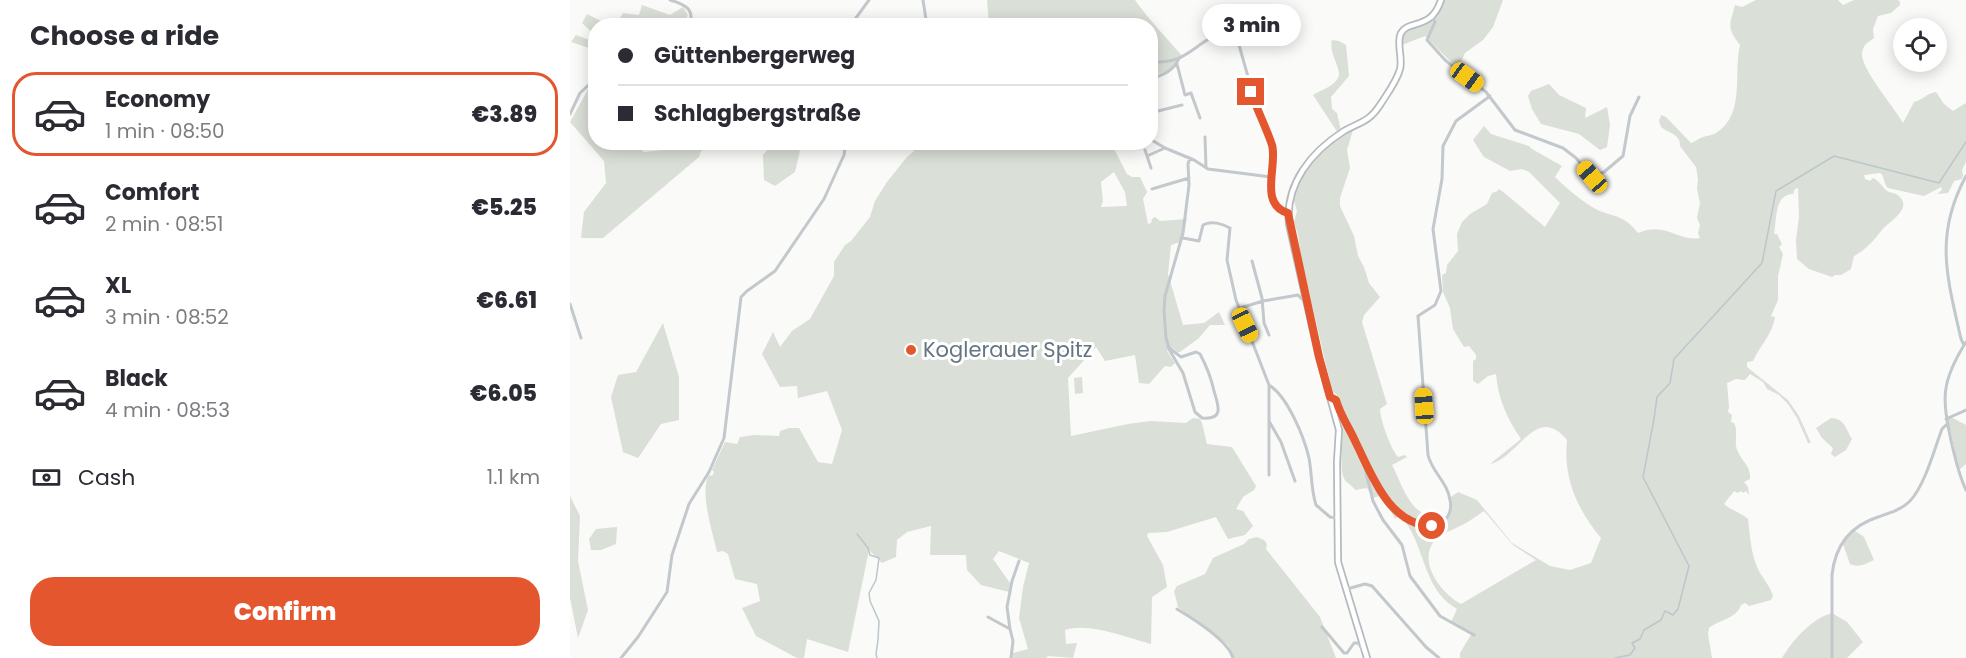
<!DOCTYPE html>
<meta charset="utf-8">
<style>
:root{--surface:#fff;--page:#f7f7f7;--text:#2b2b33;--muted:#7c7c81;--line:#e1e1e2;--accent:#e4572e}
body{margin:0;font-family:Poppins,sans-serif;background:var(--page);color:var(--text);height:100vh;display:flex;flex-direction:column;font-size:22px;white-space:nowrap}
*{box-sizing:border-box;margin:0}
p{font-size:20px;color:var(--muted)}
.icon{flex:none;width:33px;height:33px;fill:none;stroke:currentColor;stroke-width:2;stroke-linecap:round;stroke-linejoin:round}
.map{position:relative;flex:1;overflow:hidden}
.panel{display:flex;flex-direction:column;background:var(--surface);width:570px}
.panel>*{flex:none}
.hud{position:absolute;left:18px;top:18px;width:570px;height:132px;border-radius:24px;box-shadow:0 3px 15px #0003;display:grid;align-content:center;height:132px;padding:0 30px;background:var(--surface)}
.controls{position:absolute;left:1323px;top:18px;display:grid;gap:12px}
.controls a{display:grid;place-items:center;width:54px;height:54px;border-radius:50%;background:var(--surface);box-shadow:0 3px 15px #0003;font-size:30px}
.end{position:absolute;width:27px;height:27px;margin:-14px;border:8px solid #e4572e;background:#fff;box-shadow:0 0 0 3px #fff}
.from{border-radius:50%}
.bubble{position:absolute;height:42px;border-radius:21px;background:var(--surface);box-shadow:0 3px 15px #0003;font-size:20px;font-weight:800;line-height:42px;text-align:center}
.car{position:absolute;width:18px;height:36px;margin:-18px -9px;border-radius:8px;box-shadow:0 0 4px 2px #0007;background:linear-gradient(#f5c518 24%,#345 0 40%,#f5c518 0 76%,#345 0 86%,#f5c518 0)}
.hud b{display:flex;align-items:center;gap:21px;height:57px;font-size:22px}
.hud b+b{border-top:2px solid var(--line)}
.hud i{width:15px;height:15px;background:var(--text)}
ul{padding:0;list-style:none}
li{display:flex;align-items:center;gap:18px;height:84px;margin:0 12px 9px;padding:0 18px;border:3px solid transparent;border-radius:24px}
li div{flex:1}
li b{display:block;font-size:22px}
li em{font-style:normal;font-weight:800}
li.selected{border-color:var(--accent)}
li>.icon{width:54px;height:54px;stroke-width:1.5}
h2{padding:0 30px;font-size:27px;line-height:72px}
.pay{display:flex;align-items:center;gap:15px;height:66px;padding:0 30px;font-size:22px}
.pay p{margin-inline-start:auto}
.cta{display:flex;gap:12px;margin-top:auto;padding:12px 30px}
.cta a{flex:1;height:69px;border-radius:24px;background:var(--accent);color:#fff;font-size:24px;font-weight:800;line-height:69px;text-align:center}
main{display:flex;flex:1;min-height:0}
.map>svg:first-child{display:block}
</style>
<main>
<section class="panel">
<h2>Choose a ride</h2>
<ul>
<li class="selected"><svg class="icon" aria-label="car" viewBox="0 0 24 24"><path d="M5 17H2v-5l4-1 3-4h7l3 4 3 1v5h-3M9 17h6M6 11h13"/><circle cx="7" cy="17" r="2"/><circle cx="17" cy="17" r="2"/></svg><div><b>Economy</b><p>1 min · 08:50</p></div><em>€3.89</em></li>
<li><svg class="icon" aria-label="car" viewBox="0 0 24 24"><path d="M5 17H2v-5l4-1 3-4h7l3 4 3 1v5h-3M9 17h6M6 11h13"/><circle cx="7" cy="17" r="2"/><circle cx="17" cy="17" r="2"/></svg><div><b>Comfort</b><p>2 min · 08:51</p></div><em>€5.25</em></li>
<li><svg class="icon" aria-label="car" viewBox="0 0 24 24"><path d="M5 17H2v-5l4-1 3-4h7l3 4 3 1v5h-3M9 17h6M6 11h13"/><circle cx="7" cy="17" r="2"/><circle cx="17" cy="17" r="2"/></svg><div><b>XL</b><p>3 min · 08:52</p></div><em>€6.61</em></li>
<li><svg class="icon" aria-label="car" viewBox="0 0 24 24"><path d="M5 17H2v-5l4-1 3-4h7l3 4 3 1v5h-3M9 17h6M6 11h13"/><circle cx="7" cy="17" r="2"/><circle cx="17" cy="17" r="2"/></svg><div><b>Black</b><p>4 min · 08:53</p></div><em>€6.05</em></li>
</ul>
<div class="pay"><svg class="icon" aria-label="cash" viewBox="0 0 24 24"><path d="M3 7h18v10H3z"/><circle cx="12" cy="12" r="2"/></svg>Cash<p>1.1 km</p></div>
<div class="cta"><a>Confirm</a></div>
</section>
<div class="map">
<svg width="1396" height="658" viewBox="0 0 1396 658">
<rect width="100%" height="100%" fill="#fafaf8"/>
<path fill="#dadfd7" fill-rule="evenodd" d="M417,0h148c14,20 32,38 48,57l-13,13 -19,6 -1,-50 -161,-1z
M873,0h60l-10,27 -10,13 -18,13 -7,16 -33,-33 -23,9v-10c8,-8 15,-6 23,-10 9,-5 13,-16 18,-25z
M1186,0h82l5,5 11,-5h44l2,2v3l-9,8 -13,3 -5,13 1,9c-6,4 -11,7 -12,15 -2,15 32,54 41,70l11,-21c9,-2 13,-9 22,-10l8,12 9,7 13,-8v59l-4,8 1,5 -1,4 -8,2 -6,12 -11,1 5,-4 -1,-3 -17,9 -36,-8c-5,-5 -3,-12 -8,-15l-16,2 1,4 5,2 3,-3c7,3 9,9 14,13 4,2 10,2 13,6 12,13 -12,25 -18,33 -9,11 -15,19 -28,26l-3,13 -10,6h-6l-3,2 -23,-8 -12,-10 -1,-19 3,-23 -1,-29 -3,1 -2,5c-19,0 -16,26 -19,40h3l5,10 -3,3 4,7 -5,22v24l-7,16 4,1c-2,16 -15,29 -22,44l-6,1v5l41,33 11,16 12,27h-3l-11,-25 -9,-14 -9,-9 -12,-6 -4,-7 -13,-8 -5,6 -9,-1 -9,4 2,24 -1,5 4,3 -1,7 3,1c5,9 -1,20 4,29 5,11 13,14 12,27l-6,3 4,5 1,8 -3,-4 -3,2 -2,-2 -3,2 -4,-2 -10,13c8,7 16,8 24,15 2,17 3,37 11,52 5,9 11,15 14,25l-2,4 -22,6 -4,-3 -4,2c-4,13 -22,15 -32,23l-1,6 4,24h-252v-5l12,-20 -21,-11 6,-13c-37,-21 -31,-69 -58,-94l-4,4 -13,-24 -9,3 -6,-10 -12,2c-3,-5 -6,-5 -10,-10 -7,-9 -1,-43 -3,-56l3,-4 -6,-13 1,-9 -8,-7 -30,-129 -4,-27 -4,-13 3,-11 -4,-13 9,-23 9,-12 27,-25 15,-8 -6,20 3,18 -10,30v8l14,30 4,20 6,11 5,16 11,14 -16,18 -2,7 25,82 -7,5c0,10 11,41 18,48l7,-2 2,2 -15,8c8,15 17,45 34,49 8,2 16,2 24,2l1,-19 7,-5 19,8 35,43 38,23 20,4 21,-7 10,-25c-24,-29 -38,-60 -34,-98 -31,-38 -49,19 -77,24l31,-25c-14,-21 -23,-40 -25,-65l-8,2 -10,8 -5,-3v-20l3,-2v-4l-7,-9 -5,1 -11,-18 -3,-21 -7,-16 -1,-17 4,-2 1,-8 11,-14 -1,-17 5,-12 8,-8 17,-10 5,-11 6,-2v-2l4,2 43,36 15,-24 -31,-31 -7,-3 -12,2 -26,-14 -11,-17 11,-14 7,8 38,12 3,3 30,17 -7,11c10,10 22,20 34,28 20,14 31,5 49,28 29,-12 39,9 62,5l-2,-5 2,-8 -3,-7 3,-15 -3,-14 1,-10 -2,-12 -16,-21c1,-12 -12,-13 -19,-19l-2,-6 2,-6 5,2 25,26c4,-1 8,-5 12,-6 5,-2 8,-1 13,-4 30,-19 17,-60 24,-88 -14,-18 -10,-20 -5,-40l7,2zM914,511l29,34 23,15 -75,44c-22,-12 -47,-47 -22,-68 5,-4 12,-5 17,-8 10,-4 19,-11 28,-17z
M72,5l28,10 13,-8 5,8 -5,10h-67l7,-12 16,2z
M17,14l16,8 3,3 -10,1 -1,9 -13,-12z
M6,35l11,4 8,-2v13l-24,-8z
M762,40l7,1 7,4 3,31 -18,21 1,12 5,4 4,18 -3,2 -25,-38c8,-5 20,-8 25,-17 5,-8 -10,-24 -6,-38z
M25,81l1,61 37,1 11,9 59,-6 -4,11 -96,81h-22l3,-26 22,-29 -2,-22 -34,-39 22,-40z
M979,84l10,11 27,13 -1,10 22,-11 3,18 -3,22 -7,3 -21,-16 -38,-10 -9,-15 -4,-13 3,-5z
M530,142l4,7h10l13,25 5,3h8l7,15 -4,7 5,25 3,-1 1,-4 3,-2 5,4 27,-2 -7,23 -9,3 -3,29 15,51 21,-2 15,-11 6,13h-15l-11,13 -19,14h-3l-4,-4 -6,3 8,12 -4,4 -6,-1 -16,18 -10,-1 -4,-28 -30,6 -9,-14 -28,31 3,58 57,-12 23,-3 35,2 7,-5 7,1 2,4 5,21 25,3 24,39 -2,4 -11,7 -7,12 7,2 10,15 -8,9 -17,4 -12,-22 -49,15 -19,1 -1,3 16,29 4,22 -15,10 -1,47c-23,-6 -63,-22 -86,-14l1,14 11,-1 -4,15 -25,-2 -2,2h-33v-5l15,-4 -9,-31 4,-31 6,-24 -30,-12 -6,8 17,24 -1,9 -28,-7 -14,-15 -1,-15h-36l1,-29 -24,6 -10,8 -1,17 -14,6 -13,-13 -21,102 -41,-13 -3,19h-7l-41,-22 -14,-28 18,-7 -3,-17 -22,-5 -7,-25 -5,-3 -6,1c-4,-19 -18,-60 -8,-77l3,1 2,-4 -2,-2 13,-28 12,2 3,-7 14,-2 25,1 1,-5 9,-3h10l19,34 14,2 10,-34 -15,-39 -29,7 -1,-12 -17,1 -18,-33 11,-22 7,15 12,-16 18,-12 24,-43v-14l11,-17 6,-4 19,-24 5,-16 12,-19 20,-25 16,-14zM544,172l11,20 2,14 -26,1 2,-6 -2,-19z
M197,143h17l16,8 -5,21 -20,14 -11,-6 -1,-25 6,-7z
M93,323l16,54v43l-18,4 -23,34 -15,-6 -12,-55 7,-22 18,-3z
M512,377l1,16 -8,1 -1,-16z
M1377,415l19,10v39l-7,6z
M1261,418c13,0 15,11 21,21l-6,11 -11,7 -4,-3 2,-6 -11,-10 -6,-10z
M0,496l10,20 -2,45 10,49 -10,28 -8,-40z
M47,527l-1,17 -15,6h-10l-2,-11 7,-10z
M1284,530l10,7 10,23c-8,4 -16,8 -24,4l-7,-20z
M687,537l7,3 3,4 -1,5 54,68 16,41h-103l-5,-13 -50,-38 -4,-16 3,-5 28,-12 8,-16 31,-14 5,-5z
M1262,613l15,9 16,20 -16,16h-65c10,-17 30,-40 50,-45z"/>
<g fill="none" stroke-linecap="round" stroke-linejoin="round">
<path stroke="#bbc7cb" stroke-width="1.5" d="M287,534l11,14 2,7 9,3 -3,22 -7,13 1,8 9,20 -1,19 -2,14 1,4
M1045,658l15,-3 5,-7 -3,-5 8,-4 4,-9 17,-10 4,-9 8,4 5,-6 11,-43 -46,-89 11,-58 3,-22 13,-14 4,-24 88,-96 14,-72 58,-35 105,27 27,-41"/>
<g stroke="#b5babe" stroke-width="8">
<path id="major" d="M797,658l-29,-96 -1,-100 2,-32 -20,-73 -30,-133c-4,-40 22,-72 55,-93 16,-9 25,-9 36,-26 7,-11 17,-24 20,-36 3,-11 -4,-26 1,-36 8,-14 30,-2 40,-33"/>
</g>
<path stroke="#c3c8cc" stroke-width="3" d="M100,0c14,4 26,9 19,26
M353,0l4,26
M862,17l3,5 -8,18 18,20 41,32 29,38 48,18 13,10 25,30
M280,26l19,-26
M580,62c10,0 20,0 29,-4 18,-7 34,-31 56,-22l4,9 19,67 15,36 -1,47 6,12 10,6
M607,64l8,31 6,-2 9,25
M580,79c13,-4 24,-8 29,-21
M580,113l32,-8
M0,114l10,-21 16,-15
M635,137l1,31
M580,139l15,9 29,12 14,9 63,8
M575,150l2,6
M581,168l-4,-12 18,-8
M1022,177l12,-5 19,-16 7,-40 9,-19
M582,189l37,-11
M613,238l16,3 4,-16c8,-5 20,-1 27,3l-3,32 9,40 33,85c19,12 35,52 40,73 3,16 2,32 7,47l14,12 7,1
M682,261l10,37 2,25 5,12
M0,304l11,34
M670,308l23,-7 35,-6 7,7
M1396,342c-26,41 -24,57 -14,103 4,16 7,31 14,45
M1394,345l-3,-6c-14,-62 -27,-104 5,-163
M598,347l13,10 15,-5 4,2c7,13 11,23 14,37 4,14 11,29 -12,27l-7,-6 -12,-39 -13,-22 -4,-13 -2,-27 1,-15 18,-63 6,-48 -1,-21 2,-6
M699,385v90
M760,397l6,3c4,15 13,28 20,42 12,24 45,103 84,82 9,-5 12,-15 10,-24 -2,-17 -18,-28 -22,-45l-10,-139 17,-11 6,-14 -8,-62 9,-50 1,-33 13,-25 34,-25
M1376,419l20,-9
M699,421l12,21 14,39
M793,460l10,41 10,19 19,25 8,31 30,40 34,19
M777,589l18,-5 7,2 54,61 13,11
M607,609c16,10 51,31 56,49
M418,617l22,12
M752,627l22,26h3l7,-10h4l5,7
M51,658l17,-21 29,-45 5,-37 17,-51 20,-32 15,-34 17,-141 6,-6 28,-20 49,-72 20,-44 2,-13
M441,658l2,-17 -3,-12 -3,-22 5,-26 7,-20
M1262,658v-83c3,-29 18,-49 46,-58 12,-4 23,-7 32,-16 15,-16 24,-51 32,-72l5,-5"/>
<use href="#major" stroke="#fff" stroke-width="4.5"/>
</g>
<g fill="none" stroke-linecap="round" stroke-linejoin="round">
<path stroke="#e4572e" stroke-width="8" d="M681,92c6,18 15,35 21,53 6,20 -14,59 16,68l31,144 11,40 6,3c4,15 14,29 20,43 16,32 33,82 76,83"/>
</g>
<circle fill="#e4572e" stroke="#fff" stroke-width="2" cx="341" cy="350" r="6"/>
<g text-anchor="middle" stroke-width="6" stroke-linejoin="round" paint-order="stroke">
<g font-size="21" fill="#657683" stroke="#fff" text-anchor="start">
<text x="353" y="357">Koglerauer Spitz</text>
</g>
</g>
</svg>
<div class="controls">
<a><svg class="icon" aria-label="locate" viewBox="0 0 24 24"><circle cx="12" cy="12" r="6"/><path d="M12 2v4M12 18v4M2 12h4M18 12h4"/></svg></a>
</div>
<i class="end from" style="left:862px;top:526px"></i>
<i class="end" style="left:681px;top:92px"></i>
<div class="bubble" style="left:632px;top:4px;width:99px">3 min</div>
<i class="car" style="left:897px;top:77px;rotate:126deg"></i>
<i class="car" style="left:1022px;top:177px;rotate:319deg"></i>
<i class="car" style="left:675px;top:325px;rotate:155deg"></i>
<i class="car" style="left:854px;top:406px;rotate:356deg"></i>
<div class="hud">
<b><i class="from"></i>Güttenbergerweg</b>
<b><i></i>Schlagbergstraße</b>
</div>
</div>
</main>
